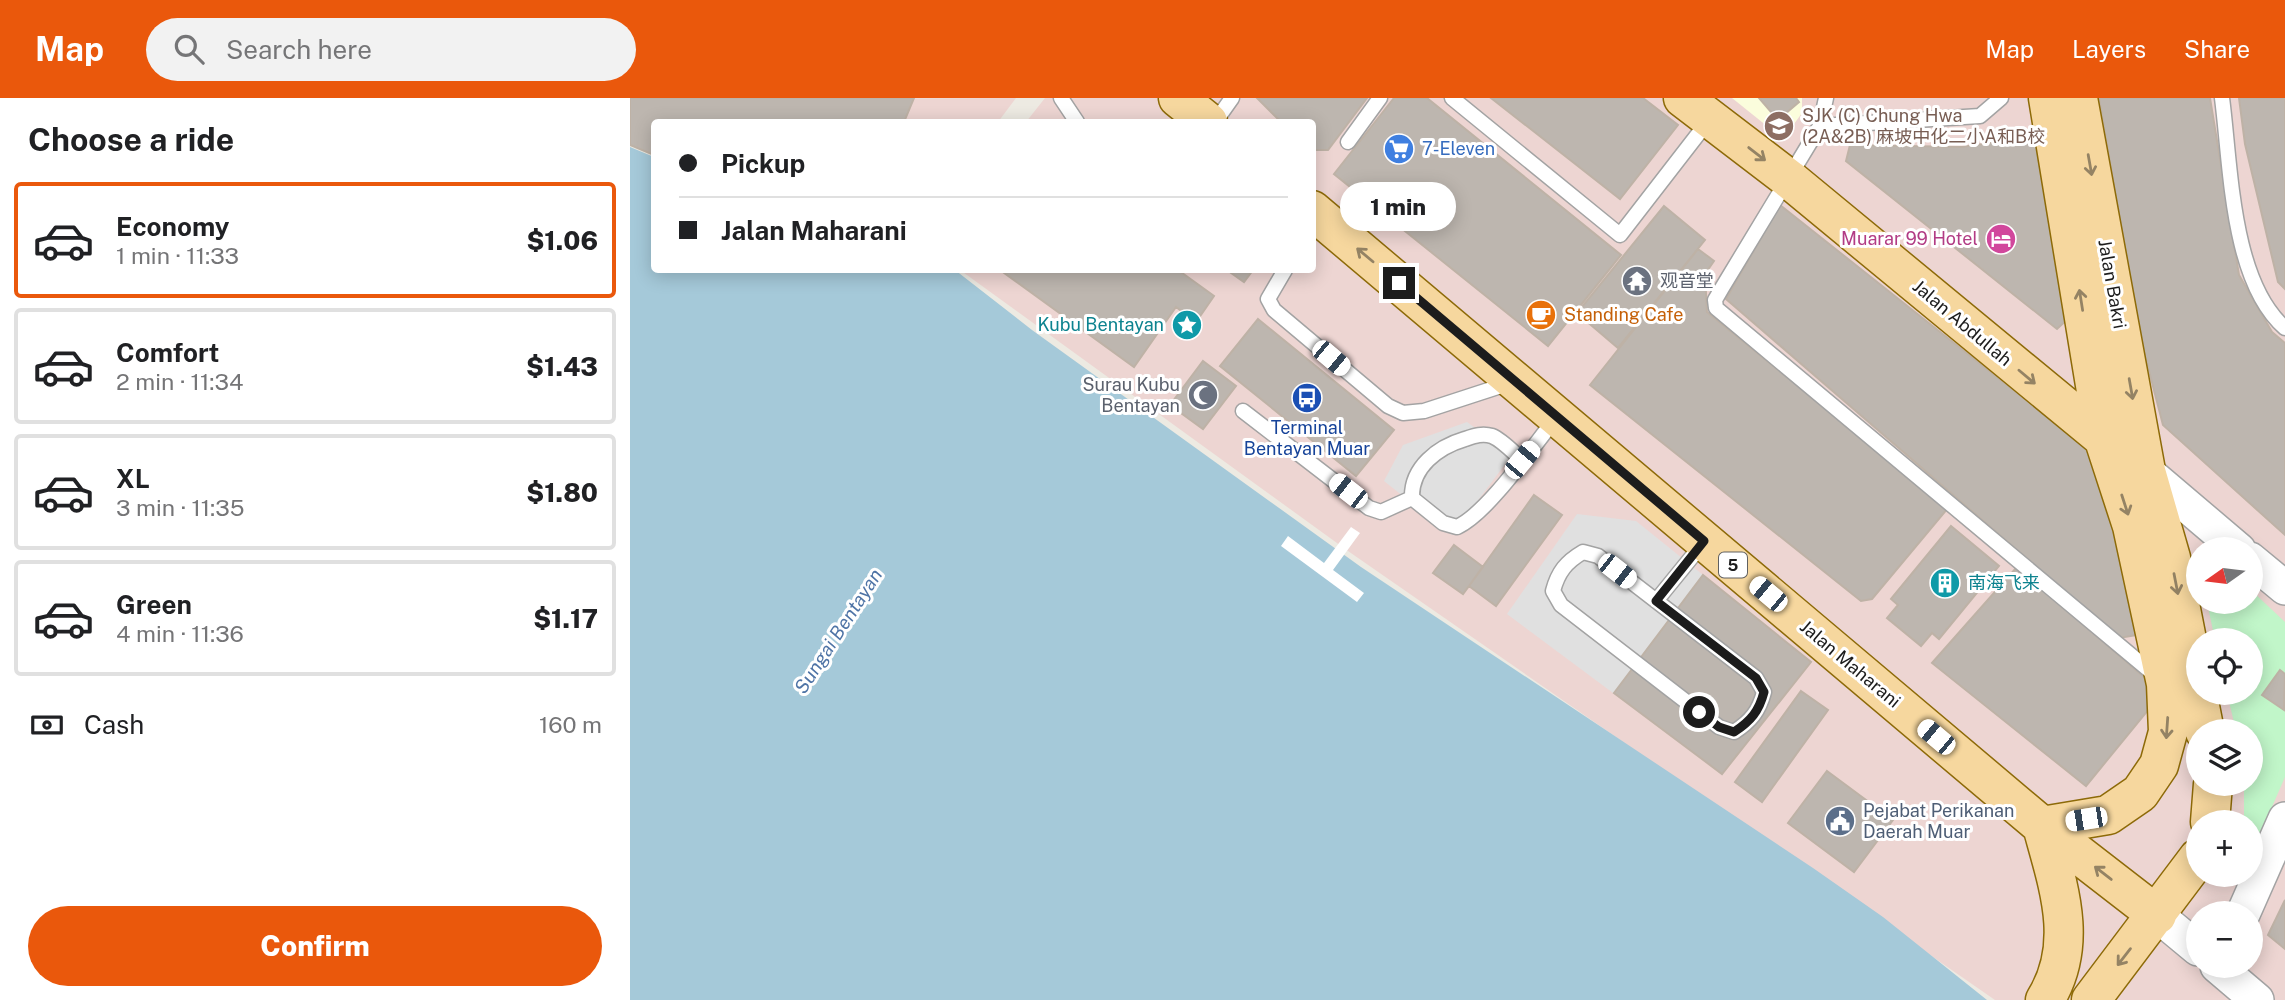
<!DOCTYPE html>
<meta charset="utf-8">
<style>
:root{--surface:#fff;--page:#f2f2f2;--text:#202124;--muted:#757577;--line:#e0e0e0;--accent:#ea580c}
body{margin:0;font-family:"Public Sans","Noto Sans SC",sans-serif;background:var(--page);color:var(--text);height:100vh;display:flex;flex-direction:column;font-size:26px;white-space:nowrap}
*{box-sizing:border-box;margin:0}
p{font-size:23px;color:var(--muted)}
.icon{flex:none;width:38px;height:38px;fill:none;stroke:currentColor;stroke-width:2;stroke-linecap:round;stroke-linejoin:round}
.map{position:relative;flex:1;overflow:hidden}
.panel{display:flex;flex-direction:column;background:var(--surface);width:630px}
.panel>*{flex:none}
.banner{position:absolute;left:21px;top:21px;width:665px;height:154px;border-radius:7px;box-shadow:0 4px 18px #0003;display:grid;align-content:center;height:154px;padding:0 28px;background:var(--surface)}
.needle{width:46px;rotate:256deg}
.fabs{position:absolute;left:1556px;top:439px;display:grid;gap:14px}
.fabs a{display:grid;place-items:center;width:77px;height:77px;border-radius:50%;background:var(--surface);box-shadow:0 4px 18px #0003;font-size:35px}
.end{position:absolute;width:32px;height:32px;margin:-16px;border:9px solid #1c1c1c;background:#fff;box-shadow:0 0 0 4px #fff}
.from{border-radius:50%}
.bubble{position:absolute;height:49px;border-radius:24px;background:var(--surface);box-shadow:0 4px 18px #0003;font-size:23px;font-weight:800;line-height:49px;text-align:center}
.car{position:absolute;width:21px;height:42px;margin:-21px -10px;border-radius:9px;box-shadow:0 0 5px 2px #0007;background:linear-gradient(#fff 24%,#345 0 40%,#fff 0 76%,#345 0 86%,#fff 0)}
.banner b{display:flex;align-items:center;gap:24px;height:66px;font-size:26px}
.banner b+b{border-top:2px solid var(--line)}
.banner i{width:18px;height:18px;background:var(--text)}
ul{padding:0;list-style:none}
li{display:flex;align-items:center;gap:21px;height:116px;margin:0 14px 10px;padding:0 14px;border:4px solid var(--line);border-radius:7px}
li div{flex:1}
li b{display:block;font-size:26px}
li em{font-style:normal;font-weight:800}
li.active{border-color:var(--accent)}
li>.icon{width:63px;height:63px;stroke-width:1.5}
h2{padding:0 28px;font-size:32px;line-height:84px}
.pay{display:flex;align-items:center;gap:18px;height:77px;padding:0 28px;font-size:26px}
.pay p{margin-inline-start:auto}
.button{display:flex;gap:14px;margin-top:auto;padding:14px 28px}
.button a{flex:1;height:80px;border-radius:42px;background:var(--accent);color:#fff;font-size:28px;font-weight:800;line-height:80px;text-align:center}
header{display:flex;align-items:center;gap:42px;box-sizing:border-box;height:98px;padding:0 35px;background:var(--accent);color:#fff}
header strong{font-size:33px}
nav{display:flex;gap:38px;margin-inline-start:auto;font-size:24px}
.search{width:490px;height:63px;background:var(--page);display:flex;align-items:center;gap:18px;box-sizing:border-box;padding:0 24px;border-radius:38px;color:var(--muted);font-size:26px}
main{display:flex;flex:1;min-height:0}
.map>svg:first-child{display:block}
</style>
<header>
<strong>Map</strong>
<div class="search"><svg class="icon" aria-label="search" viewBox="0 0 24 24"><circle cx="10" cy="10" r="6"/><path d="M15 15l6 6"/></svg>Search here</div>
<nav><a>Map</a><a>Layers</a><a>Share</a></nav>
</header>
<main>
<section class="panel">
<h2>Choose a ride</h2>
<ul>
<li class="active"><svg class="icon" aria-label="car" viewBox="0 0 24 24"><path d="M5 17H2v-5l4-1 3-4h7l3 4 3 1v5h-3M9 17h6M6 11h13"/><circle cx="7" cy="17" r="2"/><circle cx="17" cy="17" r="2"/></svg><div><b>Economy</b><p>1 min · 11:33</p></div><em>$1.06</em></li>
<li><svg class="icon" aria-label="car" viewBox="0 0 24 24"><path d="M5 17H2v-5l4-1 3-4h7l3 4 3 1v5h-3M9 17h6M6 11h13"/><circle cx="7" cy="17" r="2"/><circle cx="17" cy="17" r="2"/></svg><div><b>Comfort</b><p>2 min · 11:34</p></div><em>$1.43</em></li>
<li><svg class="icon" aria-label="car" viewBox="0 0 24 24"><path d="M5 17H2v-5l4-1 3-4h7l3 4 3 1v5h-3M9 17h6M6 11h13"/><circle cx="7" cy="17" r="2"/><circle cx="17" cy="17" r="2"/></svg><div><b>XL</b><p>3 min · 11:35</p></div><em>$1.80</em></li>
<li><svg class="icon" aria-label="car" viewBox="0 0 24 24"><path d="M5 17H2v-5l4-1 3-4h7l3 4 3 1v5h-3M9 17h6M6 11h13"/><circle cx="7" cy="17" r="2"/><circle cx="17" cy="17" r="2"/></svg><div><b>Green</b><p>4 min · 11:36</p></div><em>$1.17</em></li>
</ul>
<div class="pay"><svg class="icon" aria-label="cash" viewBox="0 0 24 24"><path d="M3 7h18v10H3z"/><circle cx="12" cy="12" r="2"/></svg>Cash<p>160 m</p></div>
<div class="button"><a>Confirm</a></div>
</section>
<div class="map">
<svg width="1655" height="902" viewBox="0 0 1655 902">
<rect width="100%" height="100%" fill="#edeae2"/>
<path fill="#edd5d2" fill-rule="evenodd" d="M386,0l-18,24h-315l-53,-23z
M415,0h1240v902h-290l-647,-449 -388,-281h352v-148h-286zM1568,452h52v52h-52zM1568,542h52v53h-52zM1568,634h52v52h-52zM1568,724h52v53h-52zM1568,816h52v52h-52z"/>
<path fill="#fbfddc" d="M1102,0h70v15l-19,26z"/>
<path fill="#c1f6c9" d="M1621,492l34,32v155l-34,78 -1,-33h-6v-38h6v-52l-14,-1 -9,-38h23v-53h-35l-8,-38h43z"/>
<path fill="#e0e0e0" d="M837,324l45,33 -60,80 -68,-54 19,-36z
M947,416l59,7 175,141 -89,112 -215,-160z"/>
<path fill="#a5c9d9" d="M0,49l24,10v113h301l77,60 329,237 452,301 70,49 104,83h-1357z"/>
<path fill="#fff" d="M721,429l9,6 -27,37 31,23 -7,9 -76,-56 7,-10 36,27z"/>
<path fill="#bdb6af" stroke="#beb2a6" stroke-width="2" d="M0,0h284l-10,24h-250v33l-24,-10z
M627,0h110l-39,52h-16v-28h-31z
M764,0h33l194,157 -73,91 -214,-172z
M861,0h152l35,27 -58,74z
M1129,0h37l3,4 -21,18z
M1469,0h111l29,177 33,57 13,11v192l-122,-110 -23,-89z
M1609,0h46v191l-7,-7 -33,-138z
M1409,38l31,181 -13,12 -211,-168 4,-16 112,2z
M1150,107l319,253 38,177 -18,3 -393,-339z
M1034,108l41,34 -87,108 -41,-35z
M1068,151l16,12 -9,13 2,38 241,196 -76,91 -11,2 -271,-216z
M370,172h178l36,26 -18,26 -20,-15 -42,60z
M597,172h26l-9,12z
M628,221l136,111 -38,46 -136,-110z
M573,263l33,25 -33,43 -33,-24z
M904,397l28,20 -66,91 -27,-20z
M1321,428l48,40 -60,73 -7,-6 -11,13 -34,-28 11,-13 -7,-6z
M824,447l29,22 -20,27 -30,-21z
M1387,469l128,111 8,26 -67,82 -154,-123z
M1073,477l108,87 -89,112 -108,-81z
M1650,572l5,4 -1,36 -22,-15z
M1171,593l27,19 -66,92 -27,-20z
M1197,673l66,49 -39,52 -66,-49z
M1655,802v49l-17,-14z"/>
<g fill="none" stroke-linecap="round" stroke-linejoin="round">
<g stroke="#a3a3a3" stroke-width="17">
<path id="service" d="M431,0l16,24
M822,0l168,137 89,-115
M1196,0l-6,28 -98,162 -7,12 1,8 440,368
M1592,0c9,68 9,183 63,230
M585,24l17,-24
M1190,28l160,-10 21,-18
M718,44l32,-44
M655,172l-17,29 6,11 114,96 15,7 21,-2 86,-28
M613,313l126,97 12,4 31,-14
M892,362c-9,-8 -20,-20 -30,-24 -10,-3 -18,0 -27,3 -27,8 -54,28 -53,59l31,25 14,4c31,-14 76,-81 99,-109
M953,454l15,4 158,122 8,14c-5,19 -13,29 -30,40l-15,-5 -158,-122 -8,-14c5,-19 13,-29 30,-39z
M1026,503l48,-59"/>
</g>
<g stroke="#a3a3a3" stroke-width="36">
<path id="tertiary" d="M1516,373l93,79
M1620,461l35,29
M1613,816l42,-95
M1527,817l41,34
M1587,868l40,34"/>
</g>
<g stroke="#8d6a08" stroke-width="41">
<path id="primary" d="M548,0l30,24
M1053,0l106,81 325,268
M1448,0l68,373 25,87 34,174
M682,112l730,616 115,89
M1580,724l3,-38
M1415,902c35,-56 13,-115 -3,-174l66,-11 32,-22 19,-28 9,-33 -2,-48 -34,-158 -28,-86 -56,-342
M1461,902l107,-142"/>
</g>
<use href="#service" stroke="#fff" stroke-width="14"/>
<use href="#tertiary" stroke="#fff" stroke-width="33"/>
<use href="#primary" stroke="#f6d79e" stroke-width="38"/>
</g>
<defs><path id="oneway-shaft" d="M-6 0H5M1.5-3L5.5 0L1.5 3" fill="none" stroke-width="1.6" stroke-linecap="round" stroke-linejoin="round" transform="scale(1.75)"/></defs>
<g stroke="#948364">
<use href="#oneway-shaft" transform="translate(1127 56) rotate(38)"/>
<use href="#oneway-shaft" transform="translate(1460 67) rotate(80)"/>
<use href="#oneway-shaft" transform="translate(735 157) rotate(-140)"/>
<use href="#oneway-shaft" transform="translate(1451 202) rotate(-99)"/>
<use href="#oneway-shaft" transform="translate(1397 279) rotate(40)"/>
<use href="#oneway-shaft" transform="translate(1501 291) rotate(80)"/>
<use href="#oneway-shaft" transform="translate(1495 407) rotate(72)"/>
<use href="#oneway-shaft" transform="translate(1546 486) rotate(79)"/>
<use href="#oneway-shaft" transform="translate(1537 630) rotate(94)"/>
<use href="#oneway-shaft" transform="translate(1473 775) rotate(-142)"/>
<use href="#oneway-shaft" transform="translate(1494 859) rotate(128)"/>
</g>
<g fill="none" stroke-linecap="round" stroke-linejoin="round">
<path stroke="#1c1c1c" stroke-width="9" d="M769,185l305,258 -48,60 100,77 8,14c-5,19 -13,29 -30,40l-15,-5 -20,-15"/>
</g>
<defs>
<g id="school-disc" transform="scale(1.575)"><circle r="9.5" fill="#8d6e63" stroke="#fff"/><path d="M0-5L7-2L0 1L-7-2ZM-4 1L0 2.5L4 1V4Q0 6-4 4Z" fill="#fff"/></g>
<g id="supermarket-disc" transform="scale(1.575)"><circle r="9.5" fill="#3f7fe0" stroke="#fff"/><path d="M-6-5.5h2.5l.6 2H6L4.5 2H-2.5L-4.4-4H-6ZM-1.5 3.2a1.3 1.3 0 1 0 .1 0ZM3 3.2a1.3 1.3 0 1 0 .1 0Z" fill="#fff"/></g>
<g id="hotel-disc" transform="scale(1.575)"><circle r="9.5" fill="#d1479c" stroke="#fff"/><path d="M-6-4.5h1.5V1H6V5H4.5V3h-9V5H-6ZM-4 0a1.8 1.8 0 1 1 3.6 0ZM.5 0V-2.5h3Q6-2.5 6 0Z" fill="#fff"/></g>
<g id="temple-disc" transform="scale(1.575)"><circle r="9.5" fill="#6b7280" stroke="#fff"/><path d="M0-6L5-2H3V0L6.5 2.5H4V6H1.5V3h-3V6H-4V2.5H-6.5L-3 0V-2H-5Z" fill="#fff"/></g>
<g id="cafe-disc" transform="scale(1.575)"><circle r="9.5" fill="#e8710a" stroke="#fff"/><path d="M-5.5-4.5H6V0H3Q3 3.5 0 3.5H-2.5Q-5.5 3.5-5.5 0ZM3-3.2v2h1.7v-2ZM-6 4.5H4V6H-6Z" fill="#fff"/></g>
<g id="sight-disc" transform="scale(1.575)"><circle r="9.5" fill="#0f9aa8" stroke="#fff"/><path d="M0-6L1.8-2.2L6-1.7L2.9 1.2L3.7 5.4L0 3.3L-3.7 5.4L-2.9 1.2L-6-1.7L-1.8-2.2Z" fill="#fff"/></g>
<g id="mosque-disc" transform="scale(1.575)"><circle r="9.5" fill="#6b7280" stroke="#fff"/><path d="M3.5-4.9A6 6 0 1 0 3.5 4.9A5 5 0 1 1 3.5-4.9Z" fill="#fff"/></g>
<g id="bus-disc" transform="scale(1.575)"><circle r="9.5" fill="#1a4fb4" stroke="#fff"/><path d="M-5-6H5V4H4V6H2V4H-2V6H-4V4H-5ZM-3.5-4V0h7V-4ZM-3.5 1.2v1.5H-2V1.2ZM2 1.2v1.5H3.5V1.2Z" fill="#fff"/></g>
<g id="building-disc" transform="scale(1.575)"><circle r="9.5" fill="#0f9aa8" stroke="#fff"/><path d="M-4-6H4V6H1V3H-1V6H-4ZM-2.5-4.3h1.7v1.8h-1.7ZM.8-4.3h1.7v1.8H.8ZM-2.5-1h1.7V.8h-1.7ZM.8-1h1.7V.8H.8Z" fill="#fff"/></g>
<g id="civic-disc" transform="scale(1.575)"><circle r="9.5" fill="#5c6f8a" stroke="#fff"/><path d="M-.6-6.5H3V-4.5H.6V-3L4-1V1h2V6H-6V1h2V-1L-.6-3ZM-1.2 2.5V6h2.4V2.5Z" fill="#fff"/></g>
</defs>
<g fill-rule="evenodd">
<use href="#school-disc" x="1149" y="28"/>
<use href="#supermarket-disc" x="769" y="51"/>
<use href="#hotel-disc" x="1371" y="141"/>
<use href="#temple-disc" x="1007" y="183"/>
<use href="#cafe-disc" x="911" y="217"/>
<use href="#sight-disc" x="557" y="227"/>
<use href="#mosque-disc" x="573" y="297"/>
<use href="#bus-disc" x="677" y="300"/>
<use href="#building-disc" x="1315" y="485"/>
<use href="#civic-disc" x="1210" y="723"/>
</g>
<g text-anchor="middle" stroke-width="6" stroke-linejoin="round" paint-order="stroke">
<rect fill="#fff" stroke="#606060" stroke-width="2" x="1089" y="454.5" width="28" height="25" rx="5"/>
<g font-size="16" font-weight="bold" fill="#1c1c1c">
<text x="1103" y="473">5</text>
</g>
<g font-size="18" fill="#785e54" stroke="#fff" text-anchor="start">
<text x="1172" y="24">SJK (C) Chung Hwa<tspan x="1172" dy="21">(2A&amp;2B) 麻坡中化二小A和B校</tspan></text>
</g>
<g font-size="18" fill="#366cbe" stroke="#fff" text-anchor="start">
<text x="792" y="57">7-Eleven</text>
</g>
<g font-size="18" fill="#b23c85" stroke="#fff" text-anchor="end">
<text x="1348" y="147">Muarar 99 Hotel</text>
</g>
<g font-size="18" fill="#5b616d" stroke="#fff" text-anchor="start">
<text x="1030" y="189">观音堂</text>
<text x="550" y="293" text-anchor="end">Surau Kubu<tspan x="550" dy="21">Bentayan</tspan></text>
</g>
<g font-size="18" fill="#1c1c1c" stroke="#fff">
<text transform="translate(1482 186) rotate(80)" y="6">Jalan Bakri</text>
<text transform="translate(1332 225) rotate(40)" y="6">Jalan Abdullah</text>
<text transform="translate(1220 566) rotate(40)" y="6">Jalan Maharani</text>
</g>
<g font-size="18" fill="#c56008" stroke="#fff" text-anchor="start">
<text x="934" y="223">Standing Cafe</text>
</g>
<g font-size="18" fill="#0d838f" stroke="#fff" text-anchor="end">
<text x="534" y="233">Kubu Bentayan</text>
<text x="1338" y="491" text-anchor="start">南海飞来</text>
</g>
<g font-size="18" fill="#164399" stroke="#fff">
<text x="677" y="336">Terminal<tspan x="677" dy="21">Bentayan Muar</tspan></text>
</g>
<g font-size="18" fill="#4e5e75" stroke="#fff" text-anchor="start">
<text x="1233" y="719">Pejabat Perikanan<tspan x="1233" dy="21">Daerah Muar</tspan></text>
</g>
<g font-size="19" font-style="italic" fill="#4f74a6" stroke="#fff">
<text transform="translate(208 533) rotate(-57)" y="7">Sungai Bentayan</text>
</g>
</g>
</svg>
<div class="fabs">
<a><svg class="needle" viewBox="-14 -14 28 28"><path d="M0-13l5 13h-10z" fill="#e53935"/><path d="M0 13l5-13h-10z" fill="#757577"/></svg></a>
<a><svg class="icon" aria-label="locate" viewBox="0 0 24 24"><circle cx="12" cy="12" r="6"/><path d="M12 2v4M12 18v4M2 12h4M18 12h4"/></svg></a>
<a><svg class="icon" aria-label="layers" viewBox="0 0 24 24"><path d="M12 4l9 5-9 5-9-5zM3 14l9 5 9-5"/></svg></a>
<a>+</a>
<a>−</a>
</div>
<i class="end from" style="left:1069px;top:614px"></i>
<i class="end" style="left:769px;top:185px"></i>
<div class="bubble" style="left:710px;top:84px;width:116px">1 min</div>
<i class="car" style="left:701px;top:260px;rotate:130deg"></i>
<i class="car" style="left:892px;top:362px;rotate:40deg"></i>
<i class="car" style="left:718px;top:393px;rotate:308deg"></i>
<i class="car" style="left:987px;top:473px;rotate:128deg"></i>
<i class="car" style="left:1138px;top:496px;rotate:310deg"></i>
<i class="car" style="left:1306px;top:639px;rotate:310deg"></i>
<i class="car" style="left:1456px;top:721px;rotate:261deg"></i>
<div class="banner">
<b><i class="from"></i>Pickup</b>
<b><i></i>Jalan Maharani</b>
</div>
</div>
</main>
